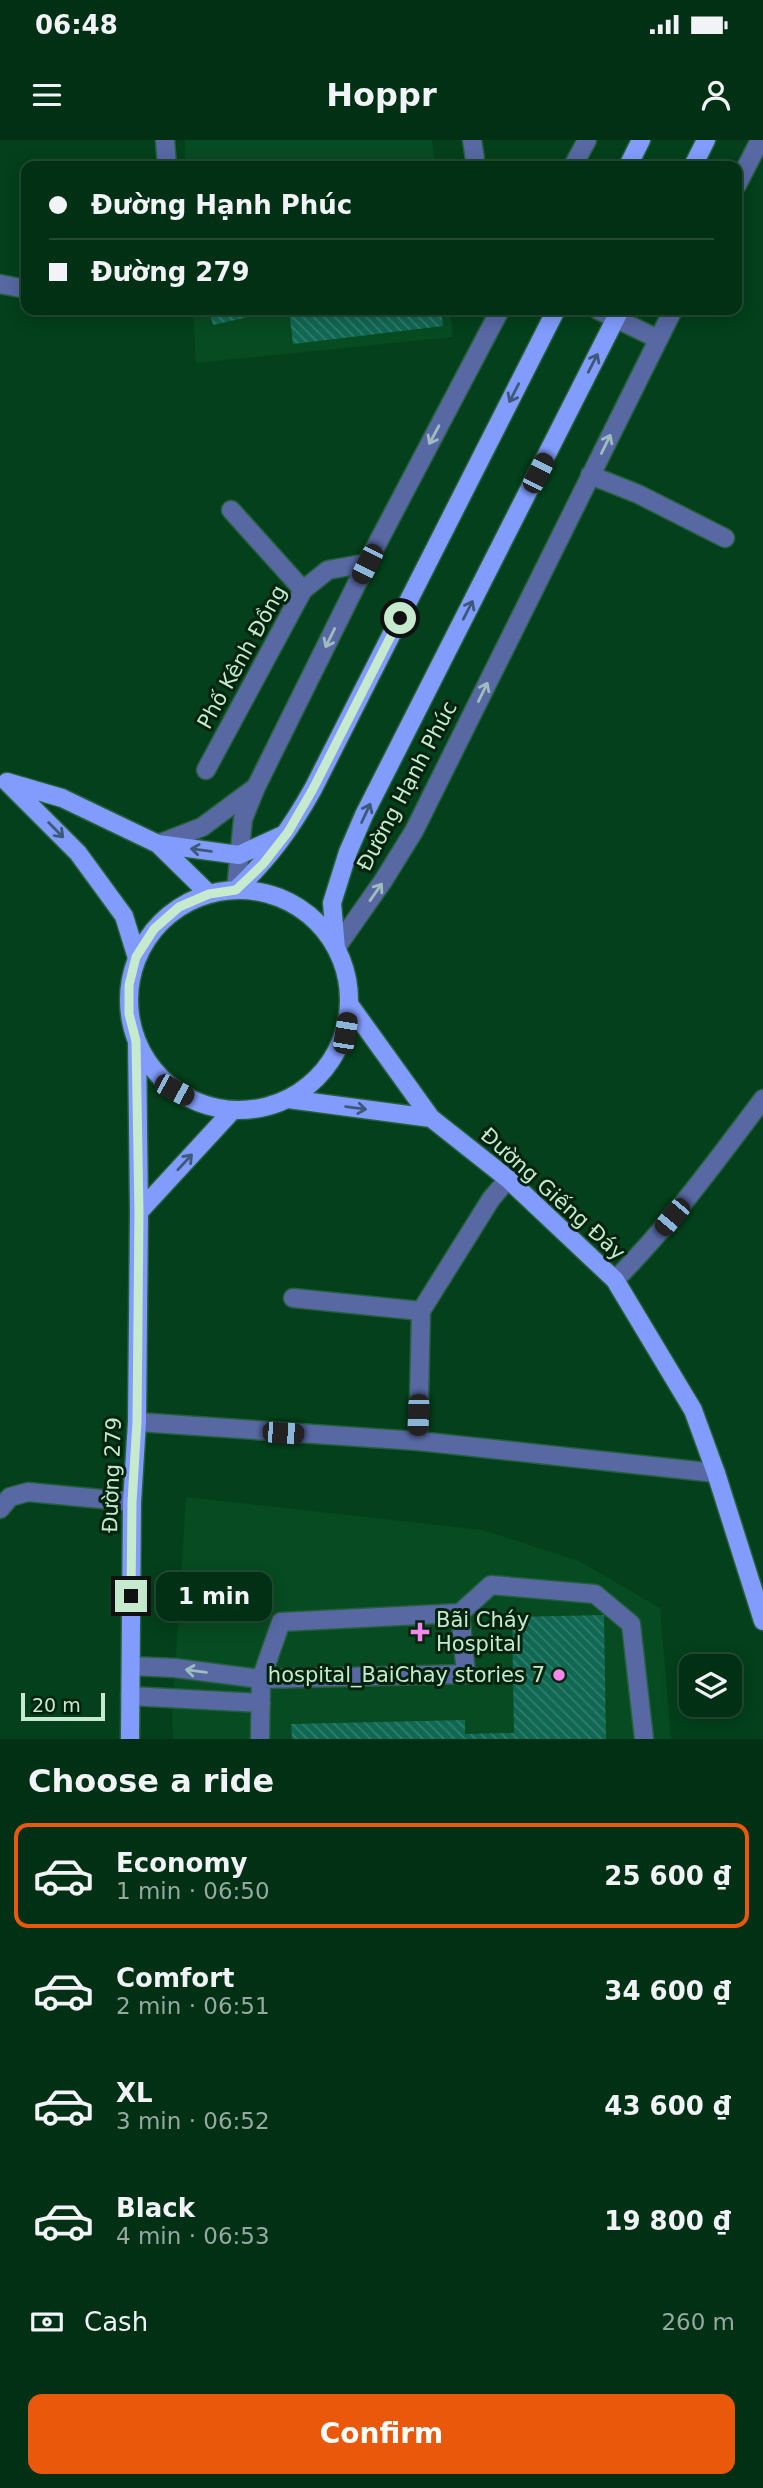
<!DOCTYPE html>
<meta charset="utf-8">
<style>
:root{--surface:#023014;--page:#103c22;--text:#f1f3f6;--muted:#96a9a0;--line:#234b34;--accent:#ea580c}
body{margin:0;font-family:"DejaVu Sans",sans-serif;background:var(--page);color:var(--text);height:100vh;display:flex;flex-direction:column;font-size:26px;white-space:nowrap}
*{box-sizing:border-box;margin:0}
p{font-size:23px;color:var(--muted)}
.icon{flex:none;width:38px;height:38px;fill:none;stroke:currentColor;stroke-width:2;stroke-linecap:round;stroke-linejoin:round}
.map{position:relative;height:1599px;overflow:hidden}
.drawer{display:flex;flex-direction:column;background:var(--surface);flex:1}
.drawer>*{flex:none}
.top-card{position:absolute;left:21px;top:21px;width:721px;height:154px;border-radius:14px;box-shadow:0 4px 18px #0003,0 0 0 2px var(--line);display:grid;align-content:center;height:154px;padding:0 28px;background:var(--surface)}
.tools{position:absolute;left:679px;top:1514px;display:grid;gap:14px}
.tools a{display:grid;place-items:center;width:63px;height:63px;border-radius:14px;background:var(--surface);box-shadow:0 4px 18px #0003,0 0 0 2px var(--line);font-size:35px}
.scale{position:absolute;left:21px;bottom:18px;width:84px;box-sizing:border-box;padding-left:7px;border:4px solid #c6eacd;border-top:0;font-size:19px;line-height:24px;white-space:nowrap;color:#c6eacd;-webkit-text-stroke:5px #04230e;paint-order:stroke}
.end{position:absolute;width:32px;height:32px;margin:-16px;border:9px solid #c6eacd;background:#111;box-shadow:0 0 0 4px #111}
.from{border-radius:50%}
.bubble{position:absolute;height:49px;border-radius:14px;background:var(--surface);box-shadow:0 4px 18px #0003,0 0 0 2px var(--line);font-size:23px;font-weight:700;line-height:49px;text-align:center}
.car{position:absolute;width:21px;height:42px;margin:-21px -10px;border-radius:9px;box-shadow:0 0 5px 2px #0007;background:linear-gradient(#222 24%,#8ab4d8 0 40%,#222 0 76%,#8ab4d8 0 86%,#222 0)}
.top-card b{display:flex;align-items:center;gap:24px;height:66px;font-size:26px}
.top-card b+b{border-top:2px solid var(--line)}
.top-card i{width:18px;height:18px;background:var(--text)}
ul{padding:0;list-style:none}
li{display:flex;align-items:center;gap:21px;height:105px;margin:0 14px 10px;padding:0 14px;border:4px solid transparent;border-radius:14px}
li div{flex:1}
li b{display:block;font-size:26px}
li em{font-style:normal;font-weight:700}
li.selected{border-color:var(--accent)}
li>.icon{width:63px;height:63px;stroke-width:1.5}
h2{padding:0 28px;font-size:32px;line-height:84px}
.pay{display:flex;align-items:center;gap:18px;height:77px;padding:0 28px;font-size:26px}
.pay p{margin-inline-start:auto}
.cta{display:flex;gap:14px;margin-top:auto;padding:14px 28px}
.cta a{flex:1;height:80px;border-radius:14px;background:var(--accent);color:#fff;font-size:28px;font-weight:700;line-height:80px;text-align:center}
.status{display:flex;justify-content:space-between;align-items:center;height:49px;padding:0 35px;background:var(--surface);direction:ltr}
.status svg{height:19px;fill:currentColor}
header{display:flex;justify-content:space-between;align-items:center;height:91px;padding:0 28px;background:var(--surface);font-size:32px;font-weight:700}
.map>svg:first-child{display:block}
</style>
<div class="status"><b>06:48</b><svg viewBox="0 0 49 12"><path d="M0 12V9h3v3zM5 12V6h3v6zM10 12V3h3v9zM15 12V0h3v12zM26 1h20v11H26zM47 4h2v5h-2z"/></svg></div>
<header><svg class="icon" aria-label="menu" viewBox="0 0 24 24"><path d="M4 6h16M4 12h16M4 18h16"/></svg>Hoppr<svg class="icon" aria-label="person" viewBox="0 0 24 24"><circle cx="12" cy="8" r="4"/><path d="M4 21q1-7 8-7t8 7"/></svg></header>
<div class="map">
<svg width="763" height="1599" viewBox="0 0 763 1599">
<defs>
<pattern id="building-back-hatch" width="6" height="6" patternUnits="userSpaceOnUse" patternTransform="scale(1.75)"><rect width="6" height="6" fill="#106852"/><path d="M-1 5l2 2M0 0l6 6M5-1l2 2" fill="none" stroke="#317e6a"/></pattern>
</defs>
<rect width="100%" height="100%" fill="#03401b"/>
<path fill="#074b22" d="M185,0h247l3,26h-250z
M193,170h257l3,27 -257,26z
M186,1357l297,33 96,31 81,47 11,131h-498l-1,-22z"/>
<path fill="url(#building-back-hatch)" d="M209,170h65v1l-61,14z
M289,170h152l2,16 -150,18z
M604,1475l2,124h-314l-1,-15 174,-4v14l49,-1 -2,-116z"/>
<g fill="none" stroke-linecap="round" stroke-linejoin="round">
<g stroke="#265f3b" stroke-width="21">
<path id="minor" d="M165,0l2,26
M472,0l4,26
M573,26l14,-26
M737,45l23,-45
M0,144l26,5
M598,170l60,29
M590,335l48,19 87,44
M231,370l72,80
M206,630l97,-180 25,-20 39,-7
M158,704l44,-17 54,-40
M236,750l7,-71 13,-32 111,-224 133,-253
M336,808l47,-67 31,-50 259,-521
M615,1140c55,-55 101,-119 148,-181
M293,1158l128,13
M137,1282l281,19 298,32
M418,1301l3,-130 70,-112 17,-20
M0,1369l10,-12 18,-5 104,10
M460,1473l31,-28 104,9 36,30 13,115
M131,1526l44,2 86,11 205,-5 -6,-61 -179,9 -20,57 -1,60
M130,1556l131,7"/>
</g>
<g stroke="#265f3b" stroke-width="21">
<path id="major" d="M628,26l13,-26
M693,26l13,-26
M7,642l55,16 96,46 51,50
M9,644l69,69 46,63 13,42
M158,704l81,11 46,-21
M236,750c34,-33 54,-60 77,-101l243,-479
M129 860a110 110 0 1 1 220 0a110 110 0 1 1-220 0Z
M336,808l-4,-45 16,-51 16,-37 256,-505
M349,864l82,114 77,61 107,101 78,130 23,63 47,148
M288,959l143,19
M139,1072l94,-102
M130,1599l2,-237 5,-80 2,-210 -2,-171"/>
</g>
<use href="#minor" stroke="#5768a3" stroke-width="18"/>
<use href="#major" stroke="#819cfc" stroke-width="18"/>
</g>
<defs><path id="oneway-shaft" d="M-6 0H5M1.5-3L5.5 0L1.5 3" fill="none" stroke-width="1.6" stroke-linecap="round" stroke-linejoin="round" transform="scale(1.75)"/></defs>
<g stroke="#3c5979">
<use href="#oneway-shaft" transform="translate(593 223) rotate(-63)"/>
<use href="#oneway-shaft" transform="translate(514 253) rotate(117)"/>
<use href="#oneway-shaft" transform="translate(468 470) rotate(-63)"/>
<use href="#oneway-shaft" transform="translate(366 673) rotate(-65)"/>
<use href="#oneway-shaft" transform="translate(56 690) rotate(45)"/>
<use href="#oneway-shaft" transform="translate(201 710) rotate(-172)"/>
<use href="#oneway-shaft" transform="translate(356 968) rotate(8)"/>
<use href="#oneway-shaft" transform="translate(185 1022) rotate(-47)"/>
</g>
<g stroke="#9fbcbe">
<use href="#oneway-shaft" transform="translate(434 295) rotate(118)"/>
<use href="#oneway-shaft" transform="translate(606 304) rotate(-64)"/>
<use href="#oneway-shaft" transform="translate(330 498) rotate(116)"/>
<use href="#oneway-shaft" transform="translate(483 552) rotate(-64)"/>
<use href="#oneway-shaft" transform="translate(376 752) rotate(-55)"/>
<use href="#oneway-shaft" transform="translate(196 1531) rotate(-173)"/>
</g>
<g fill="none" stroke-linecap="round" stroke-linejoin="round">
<path stroke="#c6eacd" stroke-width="9" d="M131,1456l1,-94 5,-80 2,-210 -3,-171 -7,-27v-29l7,-28 18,-28 25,-22 30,-13 27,-4 27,-26 25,-32 25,-43 87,-171"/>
</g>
<g fill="#f688ec" stroke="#04230e" stroke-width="2.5">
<path d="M416.5 1481.5h7v7h7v7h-7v7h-7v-7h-7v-7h7z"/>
<circle cx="559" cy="1535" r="7"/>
</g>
<g text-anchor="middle" stroke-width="6" stroke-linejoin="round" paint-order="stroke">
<g font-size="21" fill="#c6eacd" stroke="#04230e">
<text transform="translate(242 517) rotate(-61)" y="7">Phố Kênh Đồng</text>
<text transform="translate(407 646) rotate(-62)" y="7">Đường Hạnh Phúc</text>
<text transform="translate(553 1054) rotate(42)" y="7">Đường Giếng Đáy</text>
<text transform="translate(112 1335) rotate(-88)" y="7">Đường 279</text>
</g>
<g font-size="21" fill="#c6eacd" stroke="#04230e" text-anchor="start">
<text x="436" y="1487">Bãi Cháy<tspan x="436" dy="24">Hospital</tspan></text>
<text x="545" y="1542" text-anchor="end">hospital_BaiChay stories 7</text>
</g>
</g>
</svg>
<div class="tools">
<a><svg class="icon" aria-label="layers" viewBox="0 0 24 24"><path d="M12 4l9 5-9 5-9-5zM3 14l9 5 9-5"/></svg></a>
</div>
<div class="scale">20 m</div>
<i class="end from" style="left:400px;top:478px"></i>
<i class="end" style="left:131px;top:1456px"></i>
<div class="bubble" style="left:156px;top:1432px;width:116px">1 min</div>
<i class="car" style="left:538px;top:333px;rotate:27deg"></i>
<i class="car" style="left:367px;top:424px;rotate:207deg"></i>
<i class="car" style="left:345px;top:893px;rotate:9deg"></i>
<i class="car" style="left:174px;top:950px;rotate:118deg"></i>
<i class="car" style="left:672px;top:1077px;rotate:220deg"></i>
<i class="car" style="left:418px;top:1275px;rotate:182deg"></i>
<i class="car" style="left:283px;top:1293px;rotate:94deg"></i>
<div class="top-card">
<b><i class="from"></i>Đường Hạnh Phúc</b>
<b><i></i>Đường 279</b>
</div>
</div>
<section class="drawer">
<h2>Choose a ride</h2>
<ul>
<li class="selected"><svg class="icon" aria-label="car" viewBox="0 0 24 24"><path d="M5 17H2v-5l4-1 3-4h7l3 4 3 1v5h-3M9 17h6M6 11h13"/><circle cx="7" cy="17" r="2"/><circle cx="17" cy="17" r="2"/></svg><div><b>Economy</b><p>1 min · 06:50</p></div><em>25 600 ₫</em></li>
<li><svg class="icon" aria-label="car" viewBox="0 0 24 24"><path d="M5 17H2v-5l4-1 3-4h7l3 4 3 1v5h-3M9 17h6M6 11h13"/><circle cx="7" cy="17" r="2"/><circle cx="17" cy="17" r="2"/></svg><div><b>Comfort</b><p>2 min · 06:51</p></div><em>34 600 ₫</em></li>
<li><svg class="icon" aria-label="car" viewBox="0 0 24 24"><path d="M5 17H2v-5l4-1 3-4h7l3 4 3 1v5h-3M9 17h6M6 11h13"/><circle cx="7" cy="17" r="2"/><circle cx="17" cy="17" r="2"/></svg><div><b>XL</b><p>3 min · 06:52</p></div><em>43 600 ₫</em></li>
<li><svg class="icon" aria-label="car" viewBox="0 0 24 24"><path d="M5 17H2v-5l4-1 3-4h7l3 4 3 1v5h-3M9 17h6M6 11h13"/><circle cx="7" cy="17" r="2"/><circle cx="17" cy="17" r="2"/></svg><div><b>Black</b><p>4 min · 06:53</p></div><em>19 800 ₫</em></li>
</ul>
<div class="pay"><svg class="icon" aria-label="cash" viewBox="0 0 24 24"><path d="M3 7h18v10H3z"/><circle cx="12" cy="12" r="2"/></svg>Cash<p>260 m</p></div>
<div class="cta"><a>Confirm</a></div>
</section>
